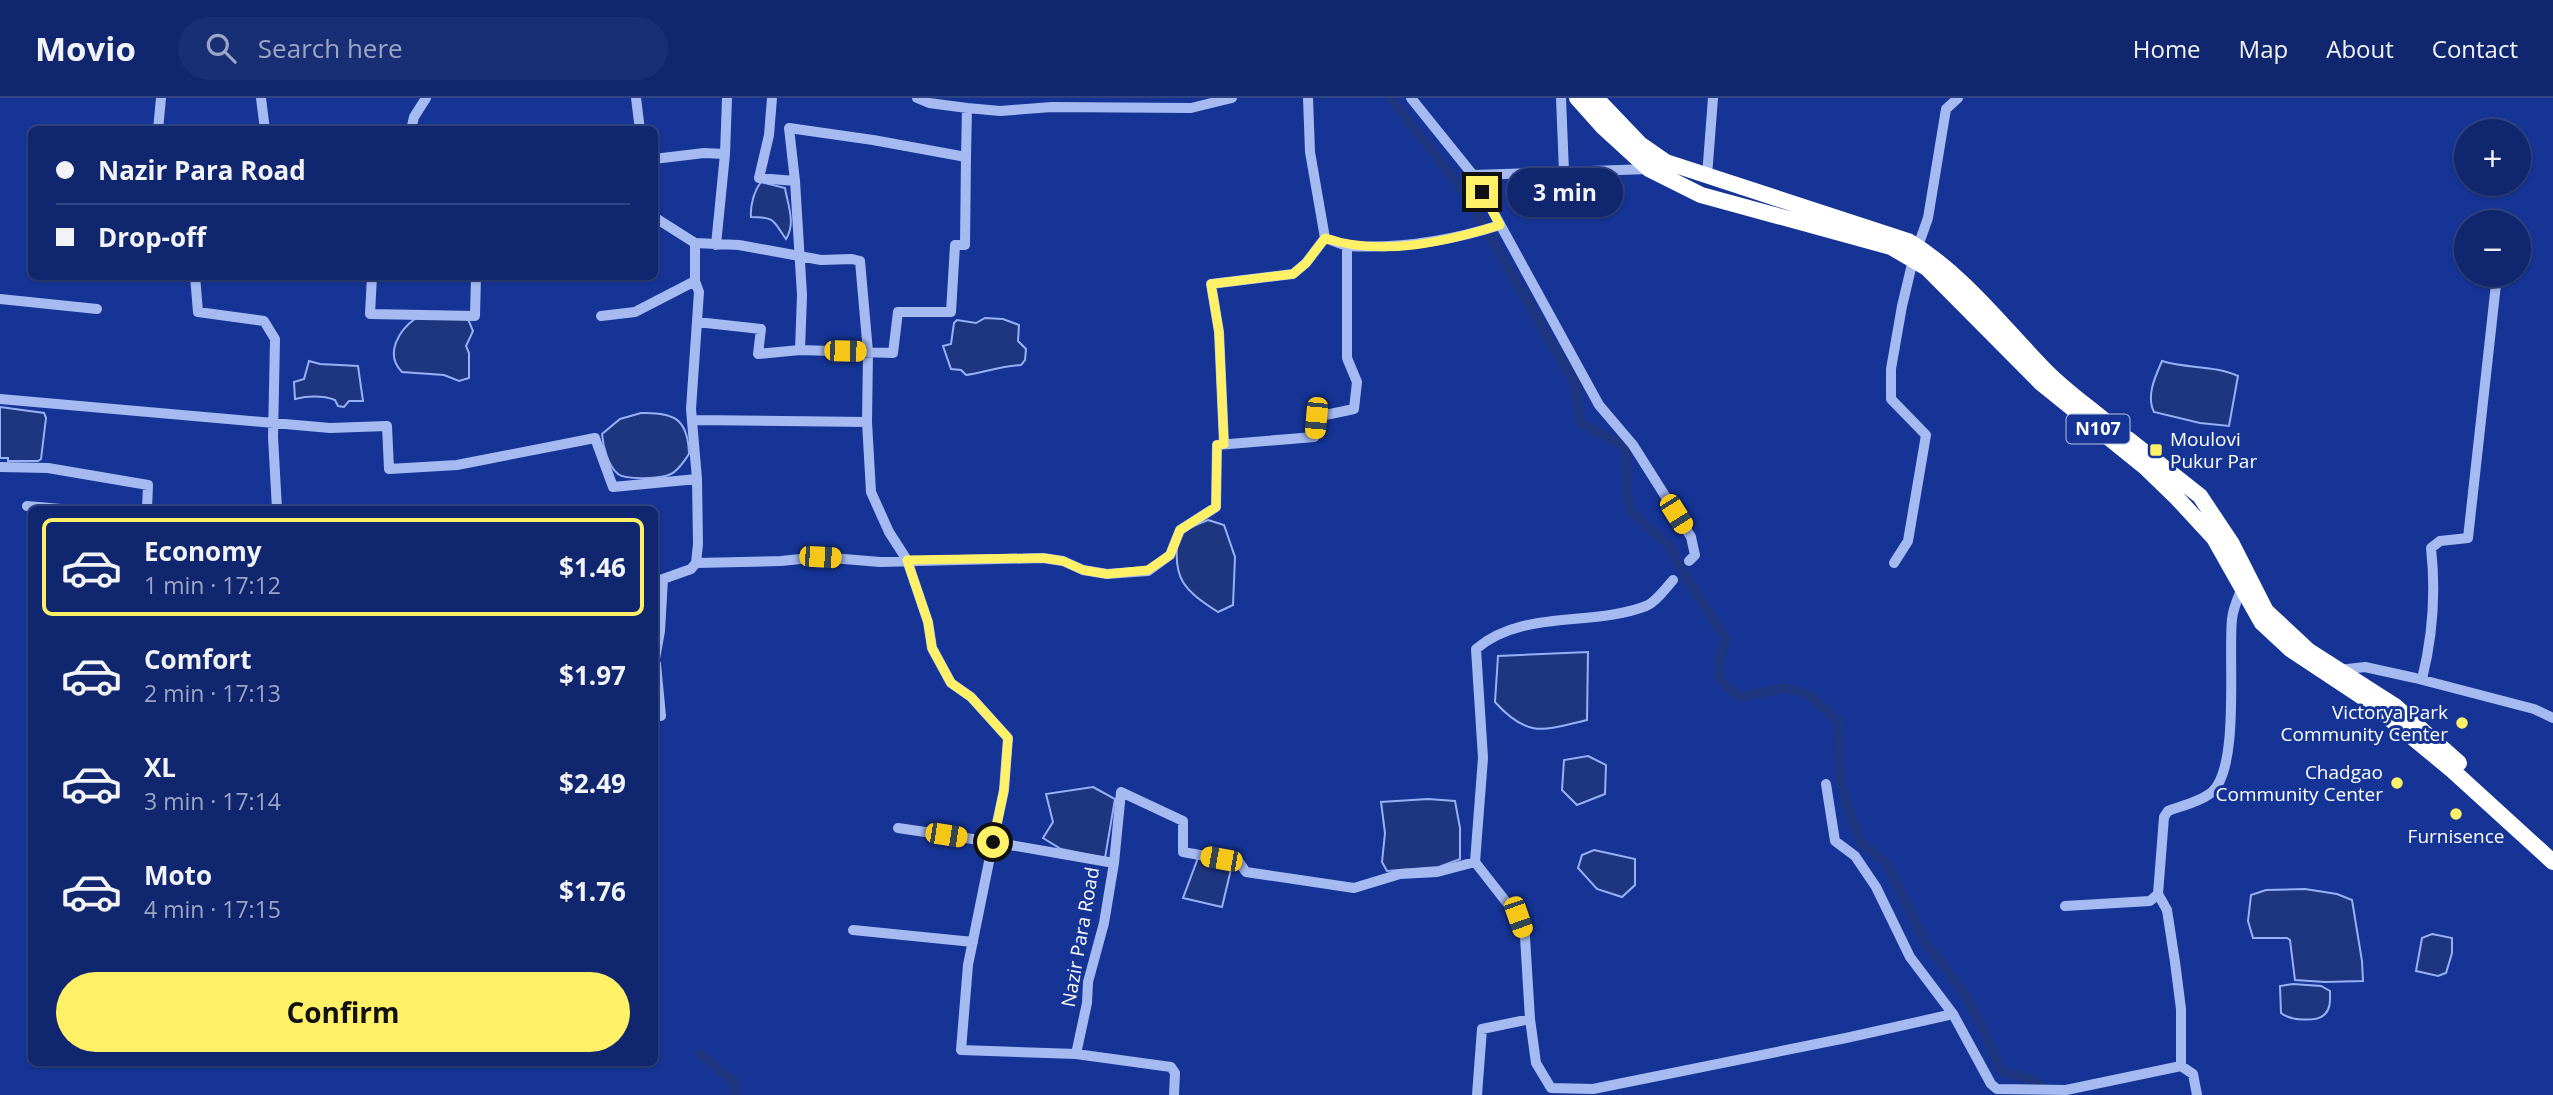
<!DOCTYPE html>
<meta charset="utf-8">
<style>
:root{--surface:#102770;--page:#192f75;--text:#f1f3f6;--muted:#9ca5c3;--line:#304483;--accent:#fff167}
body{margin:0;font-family:"Open Sans",sans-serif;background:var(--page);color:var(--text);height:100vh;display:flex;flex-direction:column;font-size:26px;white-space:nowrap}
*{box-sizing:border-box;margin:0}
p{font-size:23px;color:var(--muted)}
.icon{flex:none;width:38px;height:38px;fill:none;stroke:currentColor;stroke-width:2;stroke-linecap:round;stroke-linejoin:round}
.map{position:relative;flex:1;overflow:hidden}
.panel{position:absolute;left:28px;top:408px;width:630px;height:560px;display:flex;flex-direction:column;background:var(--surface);border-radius:10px;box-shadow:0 2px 5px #0004,0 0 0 2px var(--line)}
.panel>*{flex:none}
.top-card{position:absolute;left:28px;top:28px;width:630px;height:154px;border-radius:10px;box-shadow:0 2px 5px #0004,0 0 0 2px var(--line);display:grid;align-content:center;height:154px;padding:0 28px;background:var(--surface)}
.controls{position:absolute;left:2454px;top:21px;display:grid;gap:14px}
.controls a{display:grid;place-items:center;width:77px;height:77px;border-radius:50%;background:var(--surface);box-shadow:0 2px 5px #0004,0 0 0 2px var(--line);font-size:35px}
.end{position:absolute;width:32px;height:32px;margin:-16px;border:9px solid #fff167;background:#111;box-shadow:0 0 0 4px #111}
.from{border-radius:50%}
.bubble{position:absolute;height:49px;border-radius:24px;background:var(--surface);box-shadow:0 2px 5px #0004,0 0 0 2px var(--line);font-size:23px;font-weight:700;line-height:49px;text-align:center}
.car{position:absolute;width:21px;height:42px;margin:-21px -10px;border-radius:9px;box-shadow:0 0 5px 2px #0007;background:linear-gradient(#f5c518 24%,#345 0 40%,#f5c518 0 76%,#345 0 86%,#f5c518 0)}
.top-card b{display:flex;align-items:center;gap:24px;height:66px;font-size:26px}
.top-card b+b{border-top:2px solid var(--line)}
.top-card i{width:18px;height:18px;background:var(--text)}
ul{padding:12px 0 0;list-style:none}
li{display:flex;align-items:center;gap:21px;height:98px;margin:0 14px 10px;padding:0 14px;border:4px solid transparent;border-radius:10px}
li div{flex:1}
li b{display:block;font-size:26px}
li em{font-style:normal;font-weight:700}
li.current{border-color:var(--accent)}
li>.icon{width:63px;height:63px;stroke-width:1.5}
.button{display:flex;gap:14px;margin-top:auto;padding:14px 28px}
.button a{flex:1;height:80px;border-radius:42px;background:var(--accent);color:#111;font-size:28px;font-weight:700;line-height:80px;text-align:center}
header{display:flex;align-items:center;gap:42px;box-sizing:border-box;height:98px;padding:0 35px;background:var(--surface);border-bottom:2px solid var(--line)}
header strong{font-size:33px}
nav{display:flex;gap:38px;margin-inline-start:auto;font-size:24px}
.search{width:490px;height:63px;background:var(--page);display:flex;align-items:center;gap:18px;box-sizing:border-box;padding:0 24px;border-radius:38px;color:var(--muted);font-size:26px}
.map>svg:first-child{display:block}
</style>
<header>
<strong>Movio</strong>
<div class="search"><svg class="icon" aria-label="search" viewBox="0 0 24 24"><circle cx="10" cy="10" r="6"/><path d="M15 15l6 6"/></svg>Search here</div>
<nav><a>Home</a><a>Map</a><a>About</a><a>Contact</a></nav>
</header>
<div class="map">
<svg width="2553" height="997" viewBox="0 0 2553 997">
<rect width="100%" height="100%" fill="#153496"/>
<path fill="#1e3580" stroke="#98b1f5" stroke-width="2" d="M761,84l24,6c3,18 11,35 1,51 -13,-18 -10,-22 -35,-22 -1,-11 3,-26 10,-35z
M416,220l52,1 5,12 -7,15 3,7v25l-10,3 -15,-6 -42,-3c-18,-18 -3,-42 14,-54z
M985,220l18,1 16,6 -1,16 8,8 -1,11 -4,5c-20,1 -36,7 -55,10l-5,-5 -10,-1 -8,-23 8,-2 3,-21 3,-3 19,3z
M309,263l11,3 38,2 5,35h-14l-5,6 -6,-1 -3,-6c-14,-5 -27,-4 -40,-1l-1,-17 10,-3z
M2162,263c25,8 53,4 76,15l-9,50 -29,-3 -46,-11c-8,-16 1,-35 8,-51z
M0,309l44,6 2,5 -5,41 -3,2h-30v-3h-8z
M641,315c32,-1 47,5 48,41 -5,7 -10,16 -18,20 -10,5 -45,6 -53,0 -10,-8 -15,-28 -16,-40l18,-15z
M1208,422l16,5 11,32 -2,48 -15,7c-34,-22 -46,-33 -40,-75l13,-10z
M1588,554l-1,68c-42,10 -59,19 -92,-18l3,-46z
M1588,658l18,9 -1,29 -28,11 -15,-15 2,-30z
M1093,689l22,12 -10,59 -44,-9 -18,-11 10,-16 -7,-28z
M1428,701l27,2 5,27v31l-21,8 -52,4 -5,-9 3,-29 -4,-31z
M1594,752l41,9v26l-13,12 -25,-8 -19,-21 4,-13z
M1198,760l34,7 -10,42 -39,-9z
M2305,791l32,5 15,6 10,61 1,20 -38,1 -30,-2 -5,-40 -3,-2h-34l-5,-17 3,-26 15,-5z
M2432,836l20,4v15l-6,20 -8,3 -22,-5 6,-33z
M2293,886l28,2 9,5c0,8 1,17 -5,23 -8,9 -36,6 -44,-1l-1,-27z"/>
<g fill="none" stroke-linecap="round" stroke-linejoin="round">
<path stroke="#1e3580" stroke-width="10" d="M1390,0l75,95 111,193 4,37 46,24 1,48 4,17 38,34 16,29 40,63 -6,26 1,16 19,17 47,-9 23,7 29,26 2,58 9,32 12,32 26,21 39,80 37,47 23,44 14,35 32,10 16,11
M700,956l35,29v12"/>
<path stroke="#a6baf2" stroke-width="10" d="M261,0l4,32
M636,0l4,32
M772,0l-3,37 -10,43 36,3 7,114 -2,55 93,3 5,-41h53l4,-67h10l1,-88
M917,0l12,5 38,5 33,3 52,-4 139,1 41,-10
M1411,0l62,77 126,230 34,40 58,92 4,18 -6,6
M1561,0l3,74
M158,32l3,-32
M411,32l3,-13 12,-19
M654,61l50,-6 21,1 2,-56
M1473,77l176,-6
M1707,78l6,-78
M795,83l-6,-53 84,12 93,17 1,-49
M654,119l41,26 44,2 82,15 31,-1 8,2 8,91 -1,70 4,70 18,40 18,28 21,62 4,26 19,35 20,14 37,41 -4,52 -11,52 121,21 -10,60 -16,59 -1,21 -11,51
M716,147l9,-91
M1347,148c53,3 103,-5 153,-21
M195,178l3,36 66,9 11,18 -2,98 4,72
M372,178l-2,38 105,2 1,-40
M0,201l97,10
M601,218l34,-4 60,-31
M697,224l64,7 -3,25 42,-4
M0,301l330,29 57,-2 2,43 68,-4 138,-27 18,49 84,-8
M693,322l174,2
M1224,346l-5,-112 -8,-48 82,-10 13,-11 19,-25
M0,369l48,1 100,17 -1,24
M27,408l34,3
M696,465l85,-2 39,-4 60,5 163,-4 20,3 20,9 24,4 41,-3 22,-16 10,-25 36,-23 1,-62 97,-8 2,-20 38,-8 3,-27 -10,-24v-112l-22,-8 -15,-86 -2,-54
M1894,465l14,-22 18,-106 -35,-36v-30l11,-63 11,-46 15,-42 18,-109 12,-11
M654,567l6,-34 3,-52 28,-10 5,-6 2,-19 -1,-65 -6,-70 8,-117 -4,-11v-38
M2339,572l26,-3 50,11 119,31 19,9
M2422,581c11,-44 14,-86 9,-131l9,-7 28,-3 29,-263
M654,618h7l-5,-52
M898,730l95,14 -25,123 -7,85 115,4 95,13 4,6 -1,22
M1114,765l7,-71 62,29v31l56,10 7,10 108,16 46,-14 37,-2 38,-10
M2065,808l85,-5 8,-7
M853,832l120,12
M1953,916l38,70 6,5 69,1 115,-24 12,8 4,21
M1530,921l6,44 15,25 42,1 253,-51 107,-24 -43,-57 -34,-70 -21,-31 -20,-15 -9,-57
M2181,968v-57l-6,-47 -8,-52 -9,-16 6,-77 4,-6c13,-5 34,-10 44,-19 28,-25 16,-135 20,-173 1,-11 6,-21 10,-31
M1477,997l5,-66 48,-10 -5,-82 -7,-20 -43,-55 8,-104 -7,-109c46,-40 116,-22 170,-43 10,-4 20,-18 27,-26"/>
<path stroke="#fff" stroke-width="16" d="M1577,0l25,28 47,43 52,26 190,52 36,21 114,115 104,84 32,31 37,40 48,85 28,26 77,51 85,70 101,92
M1596,0l44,46 26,18 242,79c54,32 93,84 136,128 20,21 45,38 66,56
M2128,341l72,57 32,48 34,67 43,40 86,55 64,57"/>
</g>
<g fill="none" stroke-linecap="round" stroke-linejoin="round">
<path stroke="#fff167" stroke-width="9" d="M993,744l11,-52 4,-52 -37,-41 -20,-14 -19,-35 -4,-26 -21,-62 136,-2 20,3 20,9 24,4 41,-4 22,-15 10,-25 36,-23 1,-62 7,-1 -5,-112 -8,-48 82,-10 13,-11 19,-25c56,19 120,4 175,-13l-18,-33"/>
</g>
<g fill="#fff167" stroke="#153496" stroke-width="2.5">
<rect x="2149" y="345" width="14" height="14" rx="3.5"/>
<circle cx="2462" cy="625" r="7"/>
<circle cx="2397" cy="685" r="7"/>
<circle cx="2456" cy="716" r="7"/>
</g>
<g text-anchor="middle" stroke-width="6" stroke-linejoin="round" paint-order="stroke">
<rect fill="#153496" stroke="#b9c2e0" stroke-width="2" x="2066.5" y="316.5" width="63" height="29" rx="5"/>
<g font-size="18" font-weight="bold" fill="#fff">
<text x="2098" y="337">N107</text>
</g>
<g font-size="19" fill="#fff" stroke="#153496" text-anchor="end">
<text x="2170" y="348" text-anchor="start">Moulovi<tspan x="2170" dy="22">Pukur Par</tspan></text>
<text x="2448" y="621">Victorya Park<tspan x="2448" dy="22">Community Center</tspan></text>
<text x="2383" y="681">Chadgao<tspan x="2383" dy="22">Community Center</tspan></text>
<text x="2456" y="745" text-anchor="middle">Furnisence</text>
</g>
<g font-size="19" fill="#fff" stroke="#153496">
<text transform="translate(1080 839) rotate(-80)" y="7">Nazir Para Road</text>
</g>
</g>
</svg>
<div class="controls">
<a>+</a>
<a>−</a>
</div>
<i class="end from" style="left:993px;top:744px"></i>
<i class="end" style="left:1482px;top:94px"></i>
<div class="bubble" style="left:1507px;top:70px;width:116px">3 min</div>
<i class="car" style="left:845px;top:253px;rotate:91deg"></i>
<i class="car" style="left:1316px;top:320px;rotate:185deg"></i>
<i class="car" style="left:1676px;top:416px;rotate:148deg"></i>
<i class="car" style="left:820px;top:459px;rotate:93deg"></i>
<i class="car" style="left:946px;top:737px;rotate:99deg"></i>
<i class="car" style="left:1221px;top:761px;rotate:280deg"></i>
<i class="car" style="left:1518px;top:819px;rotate:161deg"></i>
<div class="top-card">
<b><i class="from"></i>Nazir Para Road</b>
<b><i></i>Drop-off</b>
</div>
<section class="panel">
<ul>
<li class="current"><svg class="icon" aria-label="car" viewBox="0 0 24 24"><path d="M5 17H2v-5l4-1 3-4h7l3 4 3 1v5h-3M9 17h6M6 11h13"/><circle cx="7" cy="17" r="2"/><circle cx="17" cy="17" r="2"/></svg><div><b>Economy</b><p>1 min · 17:12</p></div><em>$1.46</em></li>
<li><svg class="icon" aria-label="car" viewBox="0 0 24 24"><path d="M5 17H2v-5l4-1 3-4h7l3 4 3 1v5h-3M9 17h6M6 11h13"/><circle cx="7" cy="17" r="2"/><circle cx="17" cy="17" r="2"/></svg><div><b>Comfort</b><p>2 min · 17:13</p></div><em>$1.97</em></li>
<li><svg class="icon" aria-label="car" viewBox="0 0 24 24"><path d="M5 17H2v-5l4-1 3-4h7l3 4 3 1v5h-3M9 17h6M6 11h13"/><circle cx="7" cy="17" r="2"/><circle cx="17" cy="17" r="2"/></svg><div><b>XL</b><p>3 min · 17:14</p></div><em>$2.49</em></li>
<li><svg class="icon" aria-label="car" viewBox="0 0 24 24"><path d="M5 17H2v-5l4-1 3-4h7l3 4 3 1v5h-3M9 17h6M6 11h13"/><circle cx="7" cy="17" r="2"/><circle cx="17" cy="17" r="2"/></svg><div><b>Moto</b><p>4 min · 17:15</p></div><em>$1.76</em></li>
</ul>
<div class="button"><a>Confirm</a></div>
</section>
</div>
